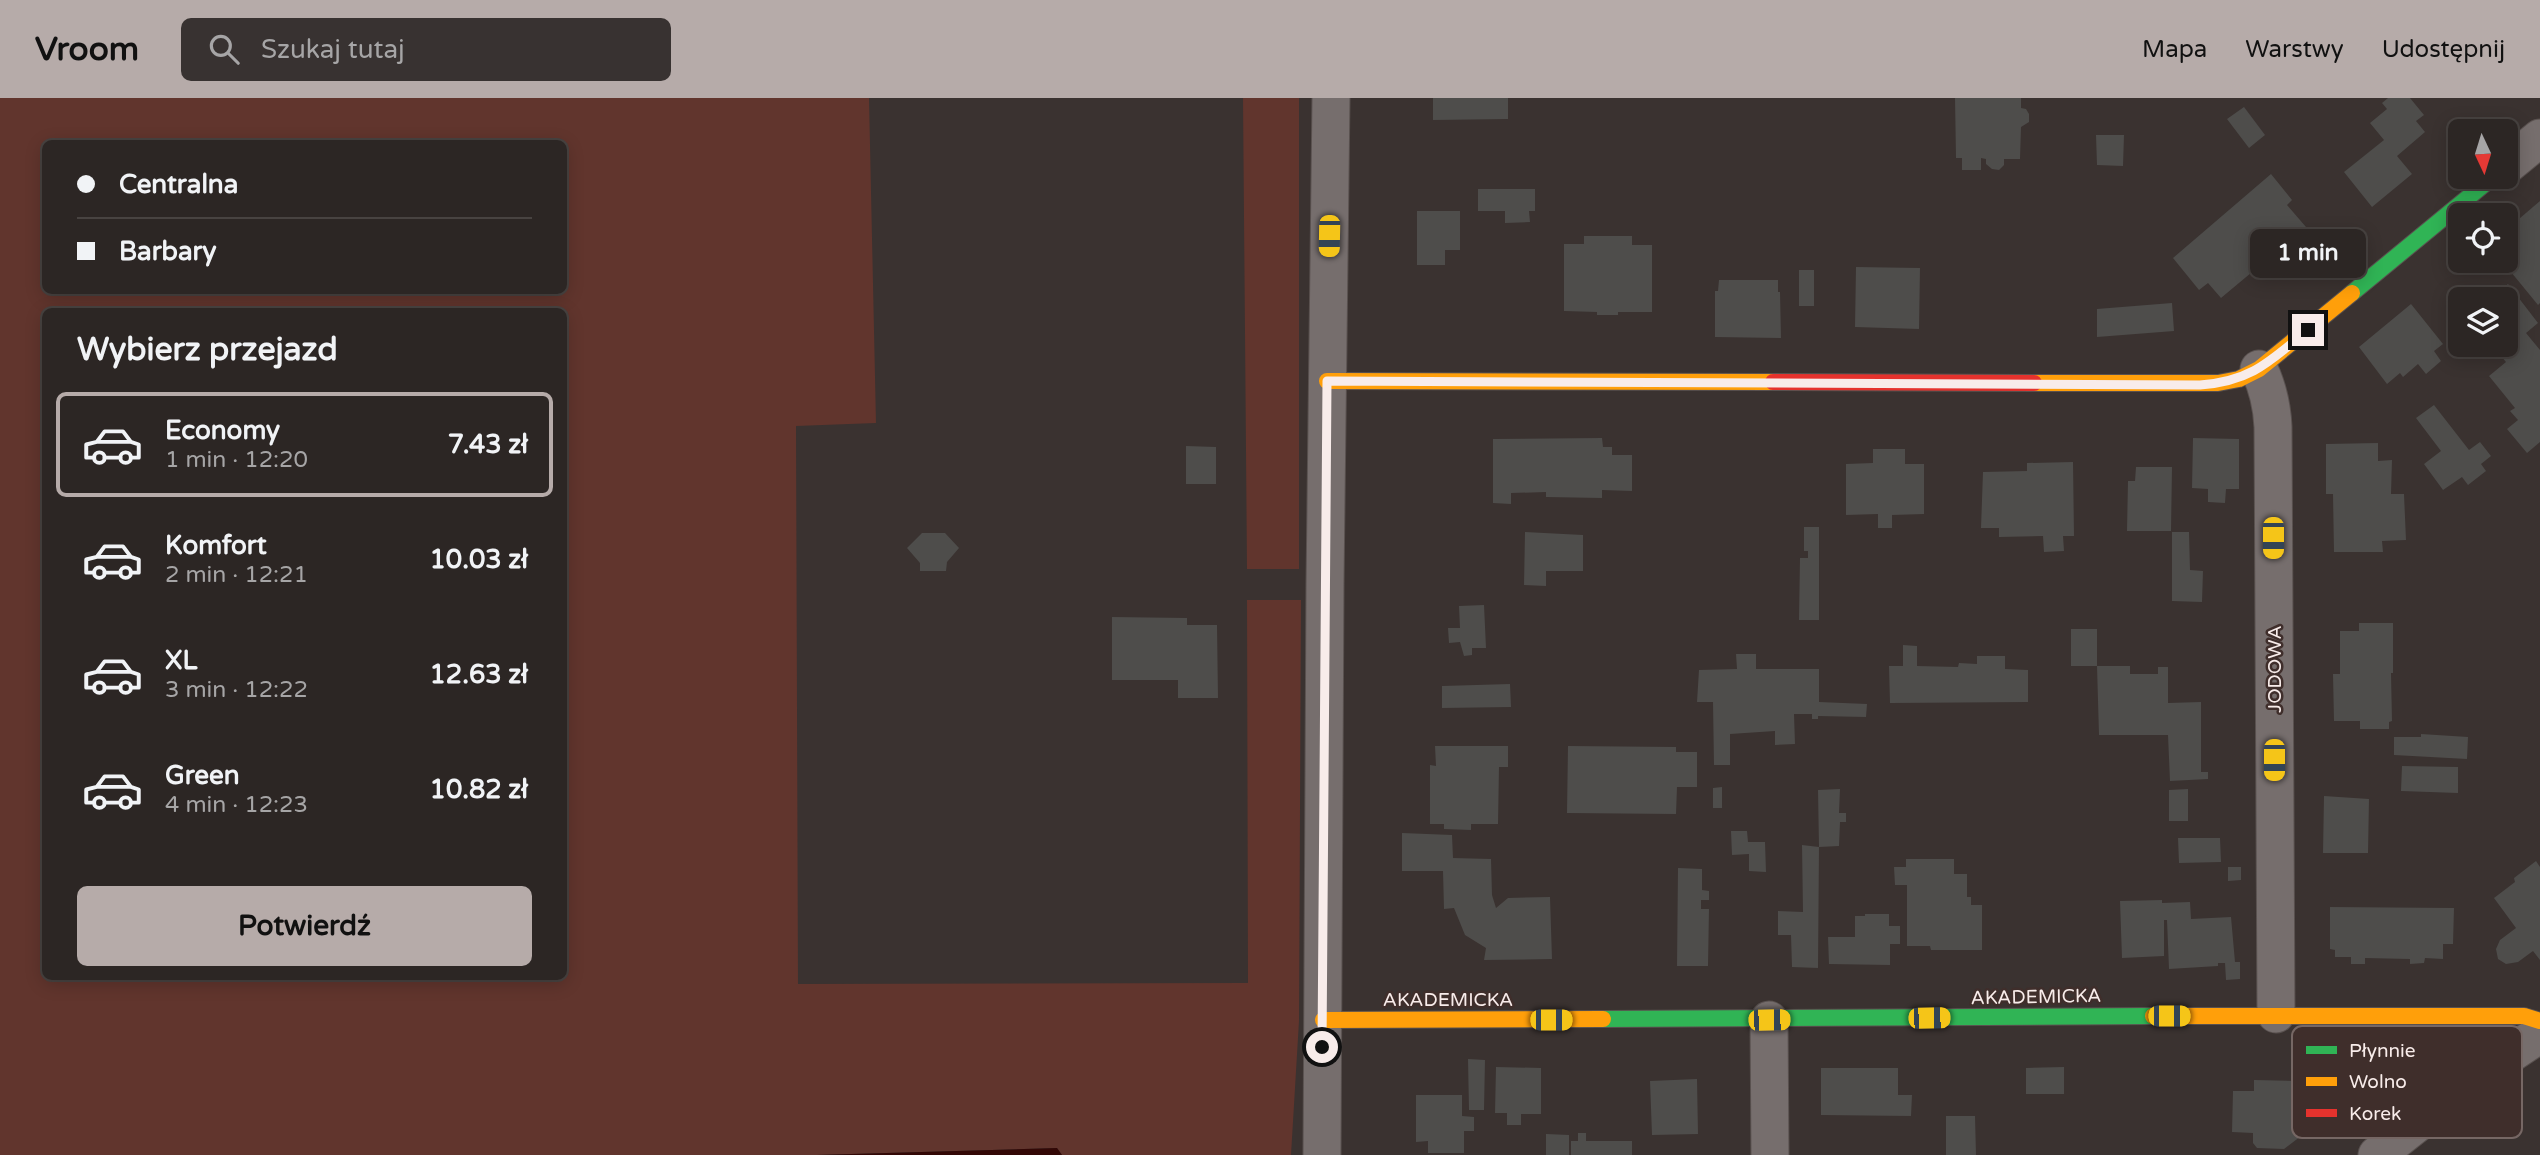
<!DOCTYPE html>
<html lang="pl">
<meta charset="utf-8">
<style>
:root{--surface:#2c2624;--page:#383231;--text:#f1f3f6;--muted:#a6a5a6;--line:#484341;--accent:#b6aba9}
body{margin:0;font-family:"Varela Round",sans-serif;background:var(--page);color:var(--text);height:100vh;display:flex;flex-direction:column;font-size:26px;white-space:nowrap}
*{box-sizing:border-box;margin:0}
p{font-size:23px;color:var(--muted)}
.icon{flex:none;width:38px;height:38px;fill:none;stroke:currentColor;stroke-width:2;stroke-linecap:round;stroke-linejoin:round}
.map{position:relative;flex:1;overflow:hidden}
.sheet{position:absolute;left:42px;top:210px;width:525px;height:672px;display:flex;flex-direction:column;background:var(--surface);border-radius:10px;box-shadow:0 4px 18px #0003,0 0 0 2px var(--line)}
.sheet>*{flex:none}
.banner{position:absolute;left:42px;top:42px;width:525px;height:154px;border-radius:10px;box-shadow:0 4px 18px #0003,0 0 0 2px var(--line);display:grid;align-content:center;height:154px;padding:0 35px;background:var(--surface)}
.needle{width:46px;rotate:176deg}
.fabs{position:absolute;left:2448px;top:21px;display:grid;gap:14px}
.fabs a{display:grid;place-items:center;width:70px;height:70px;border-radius:10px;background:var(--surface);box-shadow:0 4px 18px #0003,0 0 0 2px var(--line);font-size:35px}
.end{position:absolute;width:32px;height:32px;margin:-16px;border:9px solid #f8ecea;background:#111;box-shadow:0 0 0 4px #111}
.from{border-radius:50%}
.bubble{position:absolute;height:49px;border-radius:10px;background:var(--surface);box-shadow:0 4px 18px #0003,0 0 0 2px var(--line);font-size:23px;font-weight:700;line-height:49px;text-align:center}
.car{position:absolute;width:21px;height:42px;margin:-21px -10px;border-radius:9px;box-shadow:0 0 5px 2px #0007;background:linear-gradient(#f5c518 24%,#345 0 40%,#f5c518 0 76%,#345 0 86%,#f5c518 0)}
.banner b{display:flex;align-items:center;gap:24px;height:66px;font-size:26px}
.banner b+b{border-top:2px solid var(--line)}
.banner i{width:18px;height:18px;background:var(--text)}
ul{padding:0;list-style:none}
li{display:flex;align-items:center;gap:21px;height:105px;margin:0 14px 10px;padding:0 21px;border:4px solid transparent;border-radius:10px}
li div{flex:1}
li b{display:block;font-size:26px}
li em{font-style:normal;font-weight:700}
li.active{border-color:var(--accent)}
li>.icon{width:63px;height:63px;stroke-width:1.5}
h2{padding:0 35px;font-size:32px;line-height:84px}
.button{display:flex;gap:14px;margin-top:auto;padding:14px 35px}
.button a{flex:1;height:80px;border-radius:10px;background:var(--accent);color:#111;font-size:28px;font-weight:700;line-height:80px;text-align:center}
header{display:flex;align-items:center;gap:42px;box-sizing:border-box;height:98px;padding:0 35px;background:var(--accent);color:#111}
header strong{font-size:33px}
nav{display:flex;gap:38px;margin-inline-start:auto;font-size:24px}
.search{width:490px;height:63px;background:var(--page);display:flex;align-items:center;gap:18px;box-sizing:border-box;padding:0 24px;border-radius:10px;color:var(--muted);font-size:26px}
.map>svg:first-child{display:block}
</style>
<header>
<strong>Vroom</strong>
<div class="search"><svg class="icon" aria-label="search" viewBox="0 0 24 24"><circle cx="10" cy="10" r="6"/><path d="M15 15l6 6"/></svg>Szukaj tutaj</div>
<nav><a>Mapa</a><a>Warstwy</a><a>Udostępnij</a></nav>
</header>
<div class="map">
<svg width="2540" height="1057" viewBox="0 0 2540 1057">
<rect width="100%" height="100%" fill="#3a3230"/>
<path fill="#61352d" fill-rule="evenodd" d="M0,0h869l7,325 -80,3 2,558 450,-1 -1,-383h54l-2,421 -8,134h-229l-5,-7 -240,7h-817zM46,46h518v146h-518zM46,214h518v664h-518z
M1243,0h56v471h-52z"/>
<path fill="#330806" d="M1057,1050l5,7h-245z"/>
<path fill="#4e4d4b" d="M1433,0h75v21l-75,1z
M1955,0h66v10l5,1 3,5v8l-8,5 -1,32h-16v6l-5,5 -7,-1 -6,-5v-5l-5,-1v12h-19v-12h-6z
M2388,0h22l14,17 -8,6 9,11 -28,24 15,18 -40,33 -28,-35 40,-32 -14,-17 17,-14 -5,-6z
M2244,9l21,28 -16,13 -22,-29z
M2096,37h28l-1,31 -26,-1z
M2271,76l21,26 -5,5 19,22 -85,71 -13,-15 -9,7 -26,-32z
M1478,91h57v22h-6l1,11 -25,1v-12h-27z
M2540,103v102l-2,2 -36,-44h4v-31z
M1417,113h43v39h-15v15h-28z
M1584,138h48v9h20v67h-34v3h-21v-3l-33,-1v-67h20z
M1856,169l64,1 -1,61 -64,-2z
M1799,172h15v36h-15z
M1719,182h59v12h2l1,46 -66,-1v-46h3z
M2508,186l30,39 -12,10 14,17v92l-13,11 -20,-24 11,-9 -8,-9 5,-3 -26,-32 17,-14 -14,-17h14v-26l6,-4 -6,-7v-9h-7l-4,-4z
M2172,205l2,28 -77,6v-28z
M2411,206l32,40 -9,7 7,10 -15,13 -8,-10 -15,13 -3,-4 -13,11 -28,-37z
M2434,307l35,45 11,-8 11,14 -10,8 5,7 -18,14 -6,-8 -19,13 -19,-26 17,-13 -25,-33z
M1602,340l1,9h9v8h20v36l-30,-1v8l-56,-1v-5l-35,1v11l-18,-1v-64z
M2193,340l46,1v50h-13l-1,14 -17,-1v-13l-16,-1z
M2378,345v18l14,-1 -1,34h13l2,46 -24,1 1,11h-49l-1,-58h-7v-50z
M1186,348l30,1v37h-30z
M1873,351h32v15h19v50l-32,1v13h-14v-14l-32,1v-51l27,-1z
M2073,364l1,74h-11l1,15 -20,1 -1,-16 -44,1v-9h-18l2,-56 44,-1v-8z
M2136,369h36l-1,64h-44l1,-50h7z
M1804,429h15v93h-20l1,-62h8v-7h-4z
M1525,434l58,3v36h-37v15l-22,-1z
M2172,434h17l1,38 13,1 -1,31 -30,-1z
M922,435h23l14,15 -12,14 -1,9h-26v-8l-13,-15z
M1484,507l2,43h-14v7l-8,1 -4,-14 -11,1 -1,-15h12l-1,-22z
M1112,519l75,1v7h30l1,73h-40v-18h-66z
M2359,525h34v50h-2l1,48 -3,1v7h-29v-8h-26l-1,-47h7v-43h19z
M2071,531h26v37h-26z
M1903,547l14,1v20l41,1 1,-4 18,1v-8h28v13l23,1v32l-138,1 -1,-37h14z
M1736,556h20v15h63v33l48,2 -1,13 -48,-1v3h-6v-5h-18l1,30 -20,1v-14l-45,3v31h-16l-1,-63h-16l2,-32 38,-1z
M2097,568h33v8h28v-7h10v36l33,-1v70h7v7l-38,2 -2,-46h-69z
M1510,586l1,23 -69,1v-22z
M2421,636l47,3 -1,22 -73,-4v-18h27z
M1435,648h73v21h-9l-1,57h-27v6l-27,-1v-5h-14v-59l6,1z
M1568,648l108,1v5h21v35h-20l-1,27 -109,-1z
M2402,668l56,1v26l-57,-2z
M1722,689v21h-9v-20z
M1840,691l-1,24h7v9h-6l-1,24 -20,1 -1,121 -26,-1 -1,-32h-13v-24l25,1 -1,-67 17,2 -1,-57z
M2188,691v32h-19v-31z
M2324,698l45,3 -1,54h-45z
M1731,733h16l1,11h17l1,30 -17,-1v-17l-17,1z
M1402,735l50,2 1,23 38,1 1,36 4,13 12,-10 42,-1 2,62 -68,1 2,-12 -21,-13 -11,-27 -10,1 -1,-38h-41z
M2178,740h42l1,24 -42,1z
M1906,761h48v15h13v23h4v8h11v45h-51l-1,-4h-23v-61h-12l-1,-18h12z
M2536,763l4,6v93l-7,-9 -15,11 -12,2 -8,-5 -2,-10 4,-9 16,-12 -22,-30 21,-16 -1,-4z
M2228,769h13v13l-13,1z
M1678,770l24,1v21l7,1v9h-8v9h8l-1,57h-31z
M2162,802v3l28,-1 1,17 40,-2 4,45h5v17l-14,1 -1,-17h-7v3l-49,3 -2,-49h-3v-11v47l-42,2 -2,-57z
M2330,809l124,1 -1,36h-10v15l-18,-1 -1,5 -14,1v-5l-45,-1v6h-14v-7h-16v-7l-5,-1z
M1865,816h24v12h11v18h-10v21l-61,-1 -1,-27h27v-21h10z
M1468,961l17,1 -1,50h-15z
M1496,969l45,1v46h-20v11h-14v-12h-12z
M2064,969v27h-38v-26z
M1821,970h77v27h14l-1,21 -90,-1z
M1697,981l1,55 -46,1 -2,-54z
M2254,982l42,1v12l5,-5 25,29 -42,32 -27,-1 -4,-5v-10l-21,-1 1,-41h21z
M1416,997h46v21l12,1v14h-10v22h-36v-12l-12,1z
M1946,1018h29l1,39h-30z
M1578,1035h8v8h46v14h-61v-14h7z
M1546,1036l23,1v20h-23z"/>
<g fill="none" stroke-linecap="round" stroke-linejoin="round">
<g stroke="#59514f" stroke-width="39">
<path id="street" d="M2506,68l34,-28
M2259,271c9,19 13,36 14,58l3,587
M1769,922l1,135
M1322,1057l3,-571 6,-486
M2377,1057l100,-79 63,-42"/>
</g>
<g stroke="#59514f" stroke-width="18">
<path id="fast" d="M2352,195l141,-116
M1603,921l550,-3"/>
</g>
<g stroke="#59514f" stroke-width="18">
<path id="slow" d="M1327,283l446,1
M2034,285h184l21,-4 20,-10 93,-76
M2153,918h371l16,5
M1323,922l280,-1"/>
</g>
<g stroke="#59514f" stroke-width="18">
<path id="jam" d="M1773,284l261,1"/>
</g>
<use href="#street" stroke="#766e6d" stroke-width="37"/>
<use href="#fast" stroke="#30b455" stroke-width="16"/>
<use href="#slow" stroke="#ff9f0a" stroke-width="16"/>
<use href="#jam" stroke="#e5322d" stroke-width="16"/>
</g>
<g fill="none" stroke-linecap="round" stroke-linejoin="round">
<path stroke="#f8ecea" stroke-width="9" d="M1322,949l5,-666 873,4c52,-4 70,-24 108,-55"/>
</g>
<g text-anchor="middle" stroke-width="5" stroke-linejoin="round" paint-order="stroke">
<g font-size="19" fill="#f8ecea" stroke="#3f2e2b">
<text transform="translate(2274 571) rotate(-90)" y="7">JODOWA</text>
<text transform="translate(2036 898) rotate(-1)" y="7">AKADEMICKA</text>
<text x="1448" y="908">AKADEMICKA</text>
</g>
</g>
<rect x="2292" y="928" width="230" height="112" rx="10" fill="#3f2e2b" stroke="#766764" stroke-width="2"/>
<rect x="2306" y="948" width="31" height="8" fill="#30b455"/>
<rect x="2306" y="979" width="31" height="9" fill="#ff9f0a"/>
<rect x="2306" y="1011" width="31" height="8" fill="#e5322d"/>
<g font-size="19" fill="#f8ecea">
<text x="2349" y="959">Płynnie</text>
<text x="2349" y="990">Wolno</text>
<text x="2349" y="1022">Korek</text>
</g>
</svg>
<div class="fabs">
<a><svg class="needle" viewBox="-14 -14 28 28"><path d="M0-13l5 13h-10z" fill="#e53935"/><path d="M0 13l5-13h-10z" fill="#a6a5a6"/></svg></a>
<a><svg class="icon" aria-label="locate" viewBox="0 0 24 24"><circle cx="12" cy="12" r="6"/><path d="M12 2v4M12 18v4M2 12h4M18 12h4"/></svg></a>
<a><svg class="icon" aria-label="layers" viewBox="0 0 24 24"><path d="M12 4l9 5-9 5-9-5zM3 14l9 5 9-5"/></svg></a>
</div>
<i class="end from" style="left:1322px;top:949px"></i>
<i class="end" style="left:2308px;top:232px"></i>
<div class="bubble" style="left:2250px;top:131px;width:116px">1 min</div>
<i class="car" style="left:1329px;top:138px;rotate:181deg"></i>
<i class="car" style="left:2273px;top:440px;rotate:180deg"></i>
<i class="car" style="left:2274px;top:662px;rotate:180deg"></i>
<i class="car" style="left:2169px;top:918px;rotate:90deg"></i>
<i class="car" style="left:1929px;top:920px;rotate:89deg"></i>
<i class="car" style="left:1551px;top:922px;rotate:90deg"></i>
<i class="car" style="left:1769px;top:922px;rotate:89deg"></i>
<div class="banner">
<b><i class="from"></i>Centralna</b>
<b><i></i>Barbary</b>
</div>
<section class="sheet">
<h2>Wybierz przejazd</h2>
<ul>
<li class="active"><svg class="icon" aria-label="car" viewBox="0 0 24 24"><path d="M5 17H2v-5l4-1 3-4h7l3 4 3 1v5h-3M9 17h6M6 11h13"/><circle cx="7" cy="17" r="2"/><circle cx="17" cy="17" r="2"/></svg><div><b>Economy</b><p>1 min · 12:20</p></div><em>7.43 zł</em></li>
<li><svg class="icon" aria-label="car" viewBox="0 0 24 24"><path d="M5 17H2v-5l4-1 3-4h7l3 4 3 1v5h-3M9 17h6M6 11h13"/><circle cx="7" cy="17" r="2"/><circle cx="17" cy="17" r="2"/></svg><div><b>Komfort</b><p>2 min · 12:21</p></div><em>10.03 zł</em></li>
<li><svg class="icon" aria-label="car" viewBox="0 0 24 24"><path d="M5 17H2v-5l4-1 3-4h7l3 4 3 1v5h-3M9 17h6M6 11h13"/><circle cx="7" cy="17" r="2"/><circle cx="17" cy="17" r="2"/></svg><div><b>XL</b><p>3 min · 12:22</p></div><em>12.63 zł</em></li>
<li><svg class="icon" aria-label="car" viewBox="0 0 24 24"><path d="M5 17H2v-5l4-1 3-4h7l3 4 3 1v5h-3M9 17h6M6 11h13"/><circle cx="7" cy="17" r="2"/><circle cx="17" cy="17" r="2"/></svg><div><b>Green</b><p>4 min · 12:23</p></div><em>10.82 zł</em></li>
</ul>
<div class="button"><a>Potwierdź</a></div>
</section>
</div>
